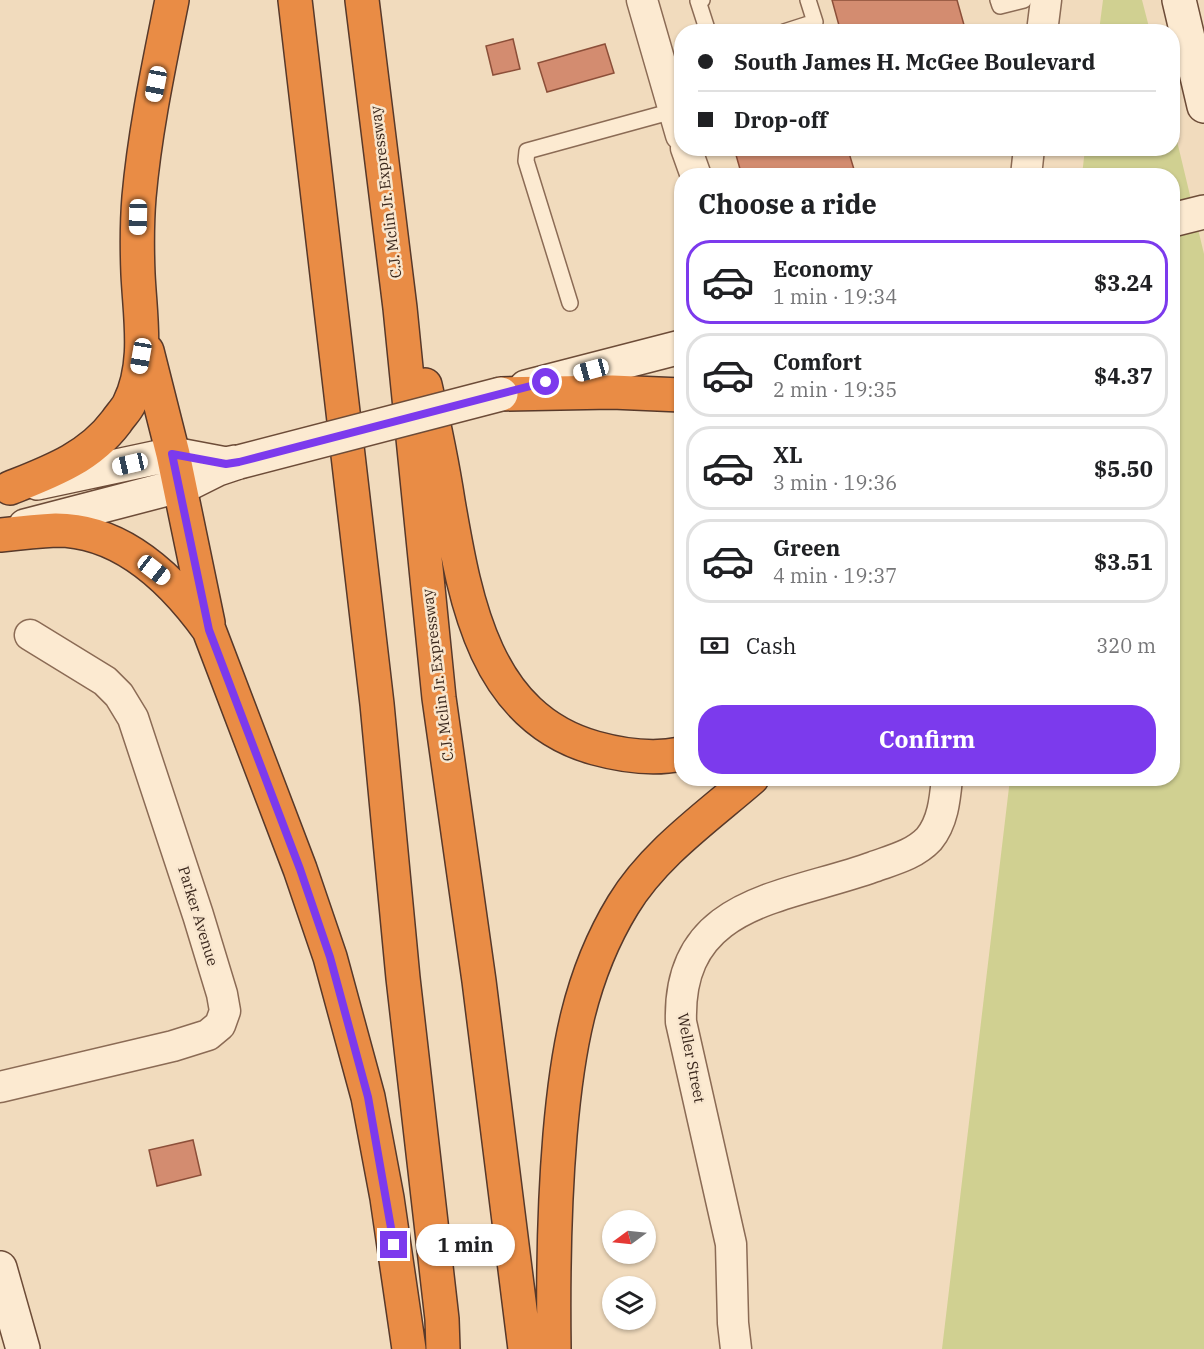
<!DOCTYPE html>
<meta charset="utf-8">
<style>
:root{--surface:#fff;--page:#f6f6f6;--text:#202124;--muted:#757577;--line:#e0e0e0;--accent:#7c3aed}
body{margin:0;font-family:"IBM Plex Serif",serif;background:var(--page);color:var(--text);height:100vh;display:flex;flex-direction:column;font-size:22px;white-space:nowrap}
*{box-sizing:border-box;margin:0}
p{font-size:20px;color:var(--muted)}
.icon{flex:none;width:33px;height:33px;fill:none;stroke:currentColor;stroke-width:2;stroke-linecap:round;stroke-linejoin:round}
.map{position:relative;flex:1;overflow:hidden}
.details{position:absolute;left:674px;top:168px;width:506px;height:618px;display:flex;flex-direction:column;background:var(--surface);border-radius:24px;box-shadow:0 2px 4px #0004}
.details>*{flex:none}
.banner{position:absolute;left:674px;top:24px;width:506px;height:132px;border-radius:24px;box-shadow:0 2px 4px #0004;display:grid;align-content:center;height:132px;padding:0 24px;background:var(--surface)}
.needle{width:39px;rotate:255deg}
.buttons{position:absolute;left:602px;top:1210px;display:grid;gap:12px}
.buttons a{display:grid;place-items:center;width:54px;height:54px;border-radius:50%;background:var(--surface);box-shadow:0 2px 4px #0004;font-size:30px}
.end{position:absolute;width:27px;height:27px;margin:-14px;border:8px solid #7c3aed;background:#fff;box-shadow:0 0 0 3px #fff}
.from{border-radius:50%}
.bubble{position:absolute;height:42px;border-radius:21px;background:var(--surface);box-shadow:0 2px 4px #0004;font-size:20px;font-weight:700;line-height:42px;text-align:center}
.car{position:absolute;width:18px;height:36px;margin:-18px -9px;border-radius:8px;box-shadow:0 0 4px 2px #0007;background:linear-gradient(#fff 24%,#345 0 40%,#fff 0 76%,#345 0 86%,#fff 0)}
.banner b{display:flex;align-items:center;gap:21px;height:57px;font-size:22px}
.banner b+b{border-top:2px solid var(--line)}
.banner i{width:15px;height:15px;background:var(--text)}
ul{padding:0;list-style:none}
li{display:flex;align-items:center;gap:18px;height:84px;margin:0 12px 9px;padding:0 12px;border:3px solid var(--line);border-radius:24px}
li div{flex:1}
li b{display:block;font-size:22px}
li em{font-style:normal;font-weight:700}
li.selected{border-color:var(--accent)}
li>.icon{width:54px;height:54px;stroke-width:1.5}
h2{padding:0 24px;font-size:27px;line-height:72px}
.pay{display:flex;align-items:center;gap:15px;height:66px;padding:0 24px;font-size:22px}
.pay p{margin-inline-start:auto}
.button{display:flex;gap:12px;margin-top:auto;padding:12px 24px}
.button a{flex:1;height:69px;border-radius:24px;background:var(--accent);color:#fff;font-size:24px;font-weight:700;line-height:69px;text-align:center}
.map>svg:first-child{display:block}
</style>
<div class="map">
<svg width="1204" height="1349" viewBox="0 0 1204 1349">
<rect width="100%" height="100%" fill="#f1dbbd"/>
<path fill="#d0d091" d="M1103,0h39l8,31h-51z
M1172,120l32,134v1095h-262l68,-570 162,-1v-602l-90,-1 3,-26 87,-1z"/>
<path fill="#d38c70" stroke="#8c4f39" stroke-width="1.5" d="M832,0h125l9,32h-136l10,-3z
M513,39l7,30 -27,6 -7,-29z
M605,44l9,29 -67,19 -9,-29z
M734,148h129l-14,5 7,23h-114z
M193,1140l8,35 -44,11 -8,-36z"/>
<g fill="none" stroke-linecap="round" stroke-linejoin="round">
<g stroke="#8b6b55" stroke-width="18">
<path id="lane" d="M702,0l-4,1 10,31
M998,0l2,6 24,-6
M784,32l31,-10 -7,-22
M661,69l20,-6
M570,303l-44,-142 1,-10 146,-40"/>
</g>
<g stroke="#8b6b55" stroke-width="33">
<path id="street" d="M642,0l39,135
M1042,32l4,-32
M686,148l10,28
M1026,176l3,-28
M0,1087l173,-41 35,-11 12,-10 5,-14 -3,-17 -24,-79 -65,-197 -14,-23 -14,-14 -75,-46
M736,1349l-3,-26 -2,-79 -50,-222c-4,-122 103,-123 192,-155 19,-7 41,-12 56,-28 14,-17 16,-40 18,-61"/>
</g>
<g stroke="#6d4c38" stroke-width="36">
<path id="secondary" d="M1179,0l25,106
M1172,220l32,-8
M526,387l155,-40
M37,483l136,-29 53,10 10,-2
M25,526l165,-43 28,-14 21,-7
M0,1268l23,81"/>
</g>
<g stroke="#58392a" stroke-width="36">
<path id="highway" d="M295,0l82,704 26,274 39,341 1,30
M362,0l38,308 39,390 40,283 46,368
M147,351l26,103 35,169
M425,385c9,39 17,77 23,116 17,98 36,216 147,247 29,8 57,12 86,6
M501,394l111,-2 69,3
M10,488c40,-16 79,-30 106,-66 4,-6 10,-12 13,-18 20,-40 11,-87 9,-130 -1,-25 -1,-52 1,-77 6,-67 20,-132 33,-197
M0,535c18,-2 37,-4 56,-5 66,0 117,50 153,100l91,239 30,88 38,140 19,101 22,151
M554,1349c-1,-71 0,-142 6,-214 7,-82 19,-158 63,-230 31,-51 84,-88 129,-127"/>
</g>
<use href="#lane" stroke="#fcead1" stroke-width="15"/>
<use href="#street" stroke="#fcead1" stroke-width="30"/>
<use href="#secondary" stroke="#fcead1" stroke-width="33"/>
<use href="#highway" stroke="#e98c45" stroke-width="33"/>
<g stroke="#6d4c38" stroke-width="36" stroke-linecap="butt">
<path id="secondary-bridge" d="M239,462l262,-68"/>
</g>
<use href="#secondary-bridge" stroke="#fcead1" stroke-width="33"/>
</g>
<g fill="none" stroke-linecap="round" stroke-linejoin="round">
<path stroke="#7c3aed" stroke-width="8" d="M394,1245l-26,-148 -38,-140 -30,-88 -91,-239 -37,-176 54,10 13,-2 307,-80"/>
</g>
<g text-anchor="middle" stroke-width="5" stroke-linejoin="round" paint-order="stroke">
<g font-size="15" fill="#39261b" stroke="#f8e6ce">
<text transform="translate(386 192) rotate(-97)" y="5">C.J. Mclin Jr. Expressway</text>
<text transform="translate(438 675) rotate(-97)" y="5">C.J. Mclin Jr. Expressway</text>
<text transform="translate(198 916) rotate(73)" y="5">Parker Avenue</text>
<text transform="translate(691 1058) rotate(79)" y="5">Weller Street</text>
</g>
</g>
</svg>
<div class="buttons">
<a><svg class="needle" viewBox="-14 -14 28 28"><path d="M0-13l5 13h-10z" fill="#e53935"/><path d="M0 13l5-13h-10z" fill="#757577"/></svg></a>
<a><svg class="icon" aria-label="layers" viewBox="0 0 24 24"><path d="M12 4l9 5-9 5-9-5zM3 14l9 5 9-5"/></svg></a>
</div>
<i class="end from" style="left:546px;top:382px"></i>
<i class="end" style="left:394px;top:1245px"></i>
<div class="bubble" style="left:416px;top:1224px;width:99px">1 min</div>
<i class="car" style="left:156px;top:84px;rotate:191deg"></i>
<i class="car" style="left:138px;top:217px;rotate:181deg"></i>
<i class="car" style="left:141px;top:356px;rotate:190deg"></i>
<i class="car" style="left:591px;top:370px;rotate:255deg"></i>
<i class="car" style="left:130px;top:464px;rotate:257deg"></i>
<i class="car" style="left:154px;top:570px;rotate:128deg"></i>
<div class="banner">
<b><i class="from"></i>South James H. McGee Boulevard</b>
<b><i></i>Drop-off</b>
</div>
<section class="details">
<h2>Choose a ride</h2>
<ul>
<li class="selected"><svg class="icon" aria-label="car" viewBox="0 0 24 24"><path d="M5 17H2v-5l4-1 3-4h7l3 4 3 1v5h-3M9 17h6M6 11h13"/><circle cx="7" cy="17" r="2"/><circle cx="17" cy="17" r="2"/></svg><div><b>Economy</b><p>1 min · 19:34</p></div><em>$3.24</em></li>
<li><svg class="icon" aria-label="car" viewBox="0 0 24 24"><path d="M5 17H2v-5l4-1 3-4h7l3 4 3 1v5h-3M9 17h6M6 11h13"/><circle cx="7" cy="17" r="2"/><circle cx="17" cy="17" r="2"/></svg><div><b>Comfort</b><p>2 min · 19:35</p></div><em>$4.37</em></li>
<li><svg class="icon" aria-label="car" viewBox="0 0 24 24"><path d="M5 17H2v-5l4-1 3-4h7l3 4 3 1v5h-3M9 17h6M6 11h13"/><circle cx="7" cy="17" r="2"/><circle cx="17" cy="17" r="2"/></svg><div><b>XL</b><p>3 min · 19:36</p></div><em>$5.50</em></li>
<li><svg class="icon" aria-label="car" viewBox="0 0 24 24"><path d="M5 17H2v-5l4-1 3-4h7l3 4 3 1v5h-3M9 17h6M6 11h13"/><circle cx="7" cy="17" r="2"/><circle cx="17" cy="17" r="2"/></svg><div><b>Green</b><p>4 min · 19:37</p></div><em>$3.51</em></li>
</ul>
<div class="pay"><svg class="icon" aria-label="cash" viewBox="0 0 24 24"><path d="M3 7h18v10H3z"/><circle cx="12" cy="12" r="2"/></svg>Cash<p>320 m</p></div>
<div class="button"><a>Confirm</a></div>
</section>
</div>
